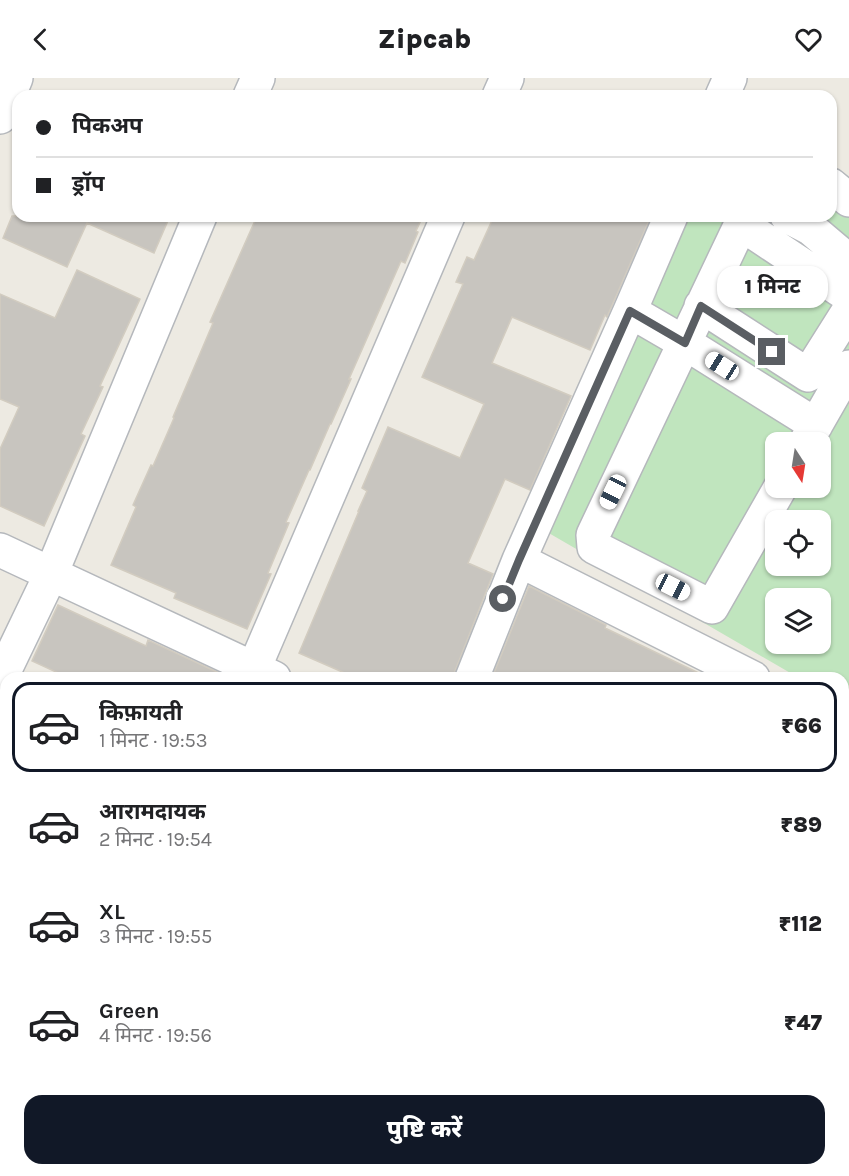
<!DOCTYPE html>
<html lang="hi">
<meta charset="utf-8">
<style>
:root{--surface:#fff;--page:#f2f2f2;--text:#202124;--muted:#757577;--line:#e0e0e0;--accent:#111827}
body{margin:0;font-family:Karla,"Noto Sans Devanagari",sans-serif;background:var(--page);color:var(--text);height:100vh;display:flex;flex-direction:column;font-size:22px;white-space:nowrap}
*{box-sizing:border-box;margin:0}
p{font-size:20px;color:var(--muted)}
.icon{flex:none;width:33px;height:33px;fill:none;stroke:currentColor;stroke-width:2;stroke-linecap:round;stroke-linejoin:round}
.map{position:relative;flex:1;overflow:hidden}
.sheet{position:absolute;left:0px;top:594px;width:849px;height:504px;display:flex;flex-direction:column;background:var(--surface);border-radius:18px 18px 0 0;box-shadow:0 2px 4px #0004}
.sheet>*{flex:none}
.banner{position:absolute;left:12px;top:12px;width:825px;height:132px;border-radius:18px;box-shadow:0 2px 4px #0004;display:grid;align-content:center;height:132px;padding:0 24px;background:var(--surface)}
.needle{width:39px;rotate:168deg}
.controls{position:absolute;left:765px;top:354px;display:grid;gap:12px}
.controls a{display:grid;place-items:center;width:66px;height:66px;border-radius:12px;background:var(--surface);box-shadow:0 2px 4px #0004;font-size:30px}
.end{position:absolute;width:27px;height:27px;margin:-14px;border:8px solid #5a5e63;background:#fff;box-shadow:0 0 0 3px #fff}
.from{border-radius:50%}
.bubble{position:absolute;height:42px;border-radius:18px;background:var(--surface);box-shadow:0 2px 4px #0004;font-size:20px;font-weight:800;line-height:42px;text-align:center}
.car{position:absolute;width:18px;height:36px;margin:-18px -9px;border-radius:8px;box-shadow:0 0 4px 2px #0007;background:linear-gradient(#fff 24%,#345 0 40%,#fff 0 76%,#345 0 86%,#fff 0)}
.banner b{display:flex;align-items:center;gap:21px;height:57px;font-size:22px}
.banner b+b{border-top:2px solid var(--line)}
.banner i{width:15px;height:15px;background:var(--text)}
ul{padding:10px 0 0;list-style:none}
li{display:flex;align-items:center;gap:18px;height:90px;margin:0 12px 9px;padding:0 12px;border:3px solid transparent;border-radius:18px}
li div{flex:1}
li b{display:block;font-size:22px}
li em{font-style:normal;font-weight:800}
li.on{border-color:var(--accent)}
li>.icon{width:54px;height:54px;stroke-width:1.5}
.action{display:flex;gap:12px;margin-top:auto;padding:12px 24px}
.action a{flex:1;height:69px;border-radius:18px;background:var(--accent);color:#fff;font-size:24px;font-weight:800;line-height:69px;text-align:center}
header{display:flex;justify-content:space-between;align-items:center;height:78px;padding:0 24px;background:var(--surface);font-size:27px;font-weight:800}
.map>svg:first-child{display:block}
</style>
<header><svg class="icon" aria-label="back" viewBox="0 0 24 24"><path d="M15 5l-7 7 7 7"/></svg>Zipcab<svg class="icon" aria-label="heart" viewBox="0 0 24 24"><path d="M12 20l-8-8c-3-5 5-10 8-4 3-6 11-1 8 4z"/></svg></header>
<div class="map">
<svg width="849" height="1098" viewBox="0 0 849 1098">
<rect width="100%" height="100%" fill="#edeae2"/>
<path fill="#c0e5be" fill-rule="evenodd" d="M831,118l18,13v498l-6,-4v-25h-44l-271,-157 155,-305h148zM776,364h44v46h-44zM776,442h44v46h-44zM776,520h44v46h-44z"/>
<path fill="#c8c5bf" stroke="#d2ccc0" stroke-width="1.5" d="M12,138h158l-16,37 -67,-30 -20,44 -64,-29z
M257,138h166l-7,15 2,1 -13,31 -4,-2 -52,118h2l-20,45h-1l-20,46h-1l-23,52 3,1 -21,50 3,1 -24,55 -73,-31 2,-5 -65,-28 25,-58 -3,-2 18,-40 2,1 21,-48 -1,-1 23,-54 17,-40 -3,-1z
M494,138h157l-44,101 -2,-2 -15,35 -78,-33 -20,46 79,33 -41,94 -25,-11 -37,84 25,11 -38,97 -1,7h-98l-57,-25 60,-142h-1l9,-20 -5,-3 26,-61 72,31 24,-54 -62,-27 41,-93 -7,-2 11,-25 7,3z
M77,192l63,29 -40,87 3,1 -22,47 4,2 -41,90 -44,-20v-57l19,-42 -19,-8v-105l55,24z
M529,508l77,39 -1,3 104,50h-217z
M58,527l88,41 2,-6 82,38h-161l-37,-17z"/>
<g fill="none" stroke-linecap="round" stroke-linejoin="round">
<g stroke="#b5b8bc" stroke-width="36">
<path id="minor" d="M250,18l8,-18
M499,18l8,-18
M722,18l8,-18
M0,39l16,-39
M831,107l18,15
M750,138l-9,8 -148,311 1,12 118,60 68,-119
M787,138l23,12 39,33
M741,146l108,72
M701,228l107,69 41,-65
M630,233l55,32 131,82
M806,364l43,-75
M0,472l274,128
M519,482l234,118
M250,600l198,-462
M472,600l47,-118 111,-249 41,-95
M0,602l51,-106 149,-358
M843,646l6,3
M843,742l6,-7
M843,895l6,-8
M0,989l6,3
M185,1092l11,6
M12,1098l2,-6
M258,1098l3,-6
M560,1098l5,-6"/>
</g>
<g stroke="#f0c058" stroke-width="36">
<path id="major" d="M845,1098l4,-5"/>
</g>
<use href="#minor" stroke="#fff" stroke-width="33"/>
<use href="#major" stroke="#feeda6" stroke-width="33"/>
</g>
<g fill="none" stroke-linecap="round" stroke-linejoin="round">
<path stroke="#5a5e63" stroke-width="8" d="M503,521l16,-39 111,-249 55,32 16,-37 71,46"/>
</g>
</svg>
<div class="controls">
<a><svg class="needle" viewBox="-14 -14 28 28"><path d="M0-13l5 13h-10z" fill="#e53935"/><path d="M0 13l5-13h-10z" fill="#757577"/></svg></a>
<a><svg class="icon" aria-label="locate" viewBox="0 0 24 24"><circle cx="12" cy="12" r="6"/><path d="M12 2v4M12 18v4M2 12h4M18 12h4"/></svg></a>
<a><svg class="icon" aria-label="layers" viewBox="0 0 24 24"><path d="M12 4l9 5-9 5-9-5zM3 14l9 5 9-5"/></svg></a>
</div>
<i class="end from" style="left:503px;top:521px"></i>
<i class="end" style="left:772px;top:274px"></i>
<div class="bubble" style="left:717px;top:188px;width:111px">1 मिनट</div>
<i class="car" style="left:722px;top:288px;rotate:302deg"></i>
<i class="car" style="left:613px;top:414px;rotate:206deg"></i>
<i class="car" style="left:673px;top:509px;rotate:117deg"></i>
<div class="banner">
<b><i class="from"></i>पिकअप</b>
<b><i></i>ड्रॉप</b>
</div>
<section class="sheet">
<ul>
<li class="on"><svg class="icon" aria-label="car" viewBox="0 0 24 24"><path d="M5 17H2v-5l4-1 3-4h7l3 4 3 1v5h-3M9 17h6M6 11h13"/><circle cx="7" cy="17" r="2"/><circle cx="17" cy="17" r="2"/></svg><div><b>किफ़ायती</b><p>1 मिनट · 19:53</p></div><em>₹66</em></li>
<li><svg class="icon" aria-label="car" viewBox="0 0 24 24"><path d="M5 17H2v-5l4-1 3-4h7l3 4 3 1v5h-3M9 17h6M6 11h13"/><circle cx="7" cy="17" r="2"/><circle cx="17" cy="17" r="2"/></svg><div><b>आरामदायक</b><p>2 मिनट · 19:54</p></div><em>₹89</em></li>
<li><svg class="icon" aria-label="car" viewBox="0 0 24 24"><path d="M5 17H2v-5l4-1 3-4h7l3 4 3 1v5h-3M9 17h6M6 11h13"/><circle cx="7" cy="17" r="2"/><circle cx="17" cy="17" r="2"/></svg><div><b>XL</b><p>3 मिनट · 19:55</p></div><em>₹112</em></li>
<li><svg class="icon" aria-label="car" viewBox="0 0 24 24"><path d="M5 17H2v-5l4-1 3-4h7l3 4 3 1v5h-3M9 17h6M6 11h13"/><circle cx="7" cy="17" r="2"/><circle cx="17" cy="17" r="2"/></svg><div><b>Green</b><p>4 मिनट · 19:56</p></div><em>₹47</em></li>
</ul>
<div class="action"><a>पुष्टि करें</a></div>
</section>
</div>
